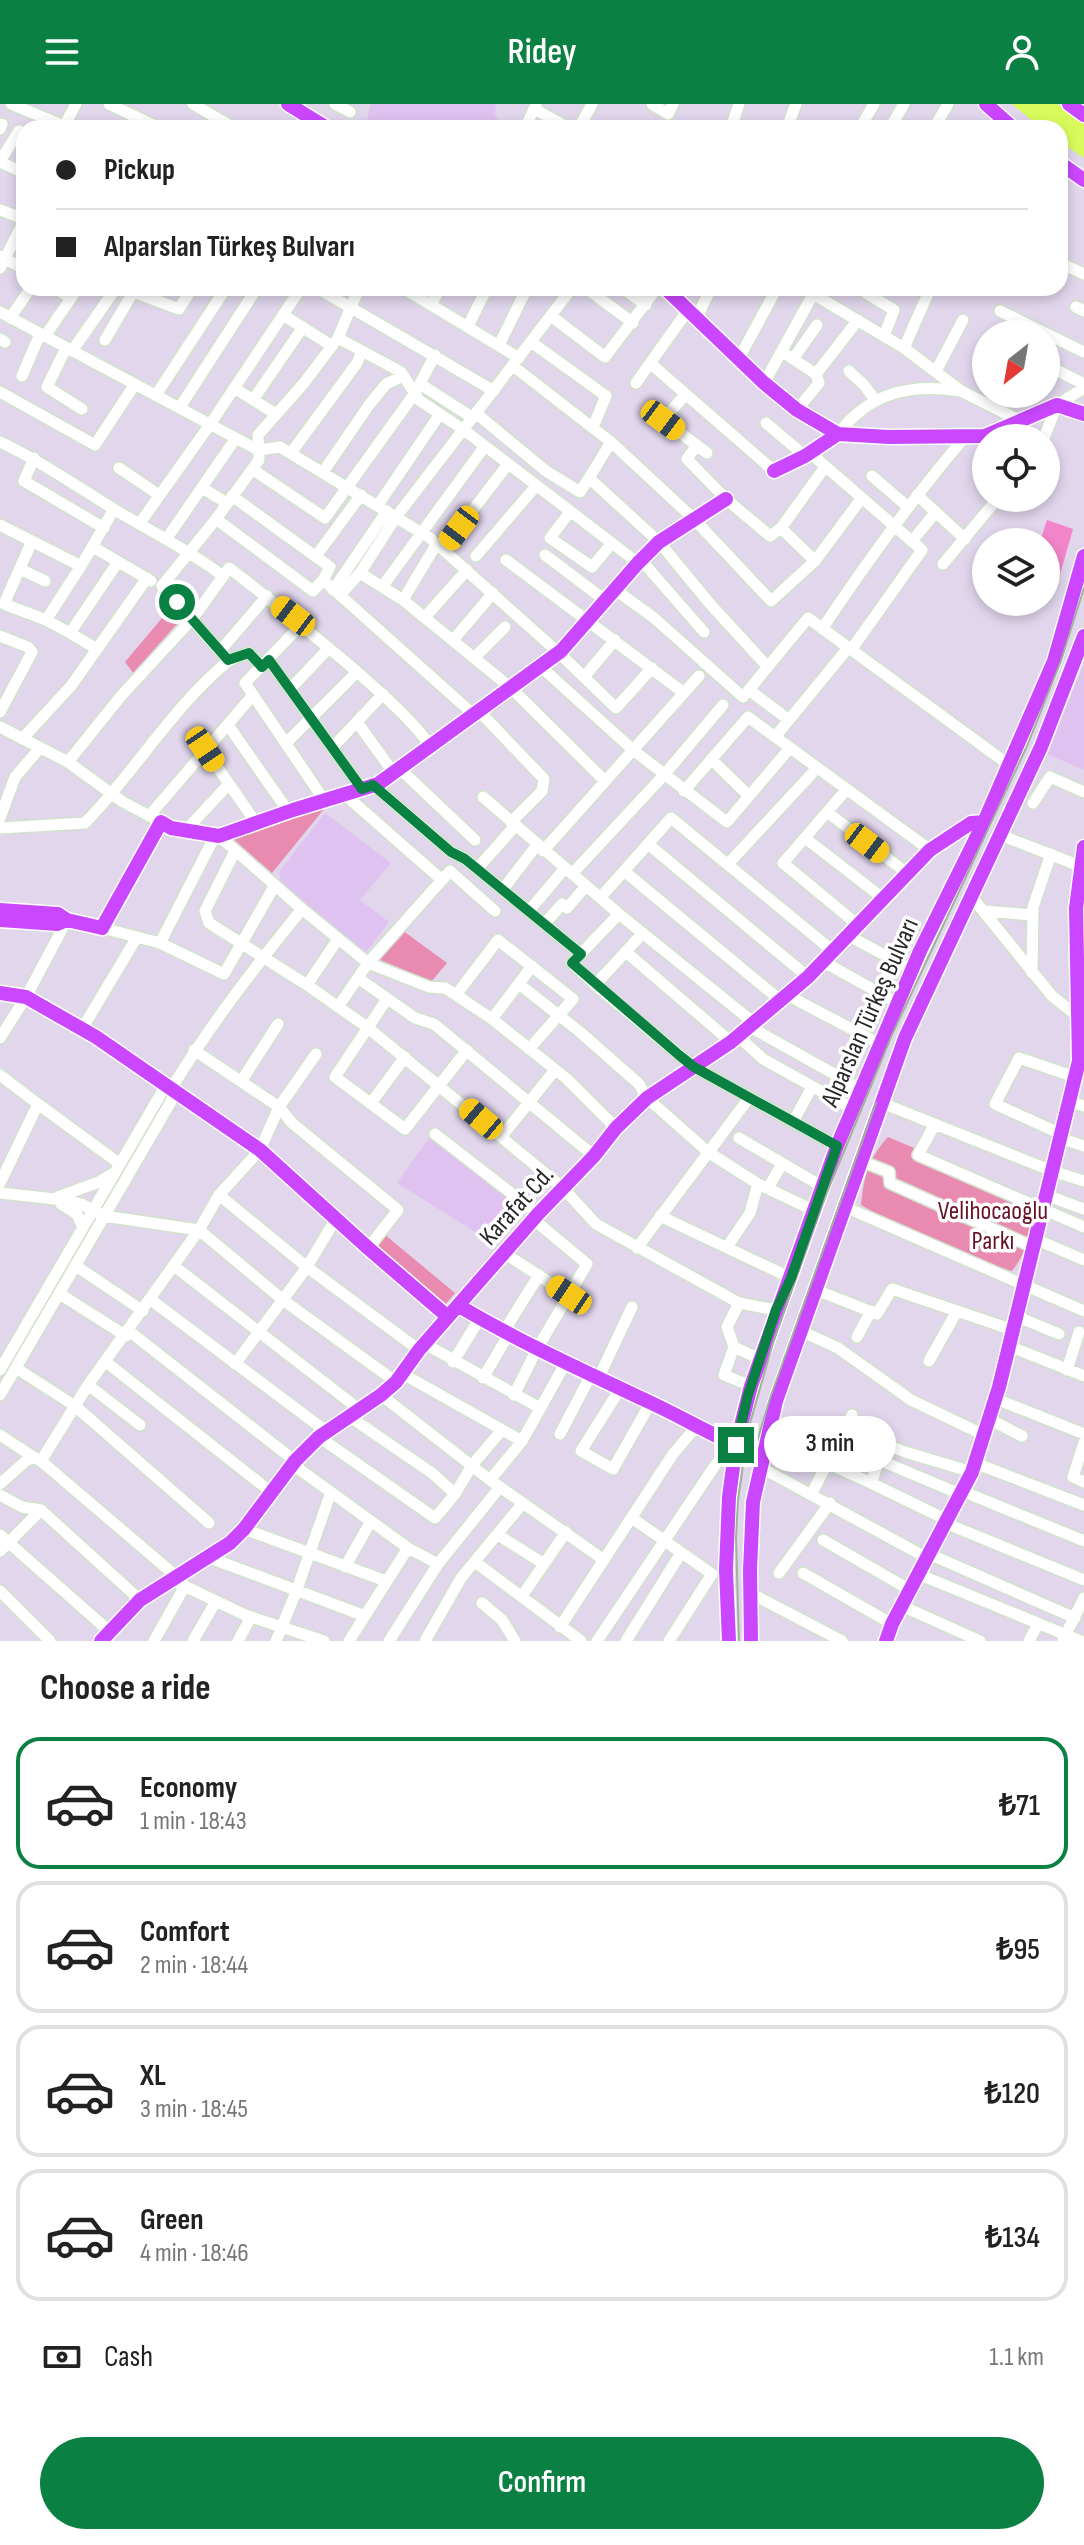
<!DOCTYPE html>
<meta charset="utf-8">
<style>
:root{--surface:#fff;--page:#f2f2f2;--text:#222;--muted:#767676;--line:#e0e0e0;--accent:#0b8043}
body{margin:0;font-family:"Sofia Sans Condensed",sans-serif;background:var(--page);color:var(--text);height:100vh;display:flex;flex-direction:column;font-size:30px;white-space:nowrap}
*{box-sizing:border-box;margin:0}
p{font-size:26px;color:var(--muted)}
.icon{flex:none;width:44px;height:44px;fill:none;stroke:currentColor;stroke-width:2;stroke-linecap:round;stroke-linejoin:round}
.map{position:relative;height:1537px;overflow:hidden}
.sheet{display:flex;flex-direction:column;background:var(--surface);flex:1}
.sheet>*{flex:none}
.hud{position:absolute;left:16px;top:16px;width:1052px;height:176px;border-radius:24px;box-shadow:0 4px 12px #0003;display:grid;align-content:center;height:176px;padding:0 40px;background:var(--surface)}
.needle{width:52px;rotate:211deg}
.controls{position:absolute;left:972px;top:216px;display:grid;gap:16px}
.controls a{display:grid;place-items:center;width:88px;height:88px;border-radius:50%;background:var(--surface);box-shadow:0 4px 12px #0003;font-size:40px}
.end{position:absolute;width:36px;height:36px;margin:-18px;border:10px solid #0b8043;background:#fff;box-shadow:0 0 0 4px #fff}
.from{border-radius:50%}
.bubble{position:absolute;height:56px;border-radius:28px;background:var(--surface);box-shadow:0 4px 12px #0003;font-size:26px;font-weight:600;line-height:56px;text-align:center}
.car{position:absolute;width:24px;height:48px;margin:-24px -12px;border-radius:10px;box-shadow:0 0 6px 2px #0007;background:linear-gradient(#f5c518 24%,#345 0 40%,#f5c518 0 76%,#345 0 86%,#f5c518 0)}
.hud b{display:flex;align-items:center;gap:28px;height:76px;font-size:30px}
.hud b+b{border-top:2px solid var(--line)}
.hud i{width:20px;height:20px;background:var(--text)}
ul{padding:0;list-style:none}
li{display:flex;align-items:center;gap:24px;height:132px;margin:0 16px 12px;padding:0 24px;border:4px solid var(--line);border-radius:24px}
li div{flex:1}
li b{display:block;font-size:30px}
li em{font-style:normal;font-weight:600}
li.selected{border-color:var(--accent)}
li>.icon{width:72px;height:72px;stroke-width:1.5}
h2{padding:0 40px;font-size:36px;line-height:96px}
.pay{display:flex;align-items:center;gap:20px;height:88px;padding:0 40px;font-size:30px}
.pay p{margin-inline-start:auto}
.cta{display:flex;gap:16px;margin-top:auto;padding:16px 40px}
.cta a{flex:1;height:92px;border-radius:48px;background:var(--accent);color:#fff;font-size:32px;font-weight:600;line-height:92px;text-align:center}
header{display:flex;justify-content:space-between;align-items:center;height:104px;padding:0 40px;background:var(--accent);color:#fff;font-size:36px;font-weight:600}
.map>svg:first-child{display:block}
</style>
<header><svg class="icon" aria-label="menu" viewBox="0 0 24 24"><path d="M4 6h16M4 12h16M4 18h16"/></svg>Ridey<svg class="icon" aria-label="person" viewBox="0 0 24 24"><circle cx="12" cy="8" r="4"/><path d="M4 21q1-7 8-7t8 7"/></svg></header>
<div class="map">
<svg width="1084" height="1537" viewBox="0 0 1084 1537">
<rect width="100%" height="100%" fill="#e1d6ec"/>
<path fill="#dfc2f0" d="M371,0h125l-1,10 6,14h-136z
M1083,562h1v104l-37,-16z
M325,709l66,50 -31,37 29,22 -25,33 -79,-68 -5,-7 -1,-8z
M431,1031l92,72 -33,34 -93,-58z"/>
<path fill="#e98bb0" d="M173,501l11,11 -51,57 -8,-11z
M316,702l8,3 -52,64 -41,-36z
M402,826l45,33 -16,19 -53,-23z
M888,1033l147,62c-1,28 -6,50 -23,72 -52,-15 -104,-38 -151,-66 3,-28 7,-46 27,-68z
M384,1130l71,59 -12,14 -69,-59z"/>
<path fill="#f285c9" d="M1047,416l26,9 -14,49 -13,-5v-31h-6z"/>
<path fill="#d8fb5b" d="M1012,0h45l27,20v34l-24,-16v-14h-19z"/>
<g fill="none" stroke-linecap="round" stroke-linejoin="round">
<g stroke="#d1e2cb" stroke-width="14">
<path id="minor" d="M11,0l58,24
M109,0l50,24
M193,0l41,24
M335,0l15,8
M652,0l16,10 5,-10
M534,5l35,19
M63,24l13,-24
M525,24l11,-23
M579,24l13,-24
M731,24l8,-24
M787,24l9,-24
M860,24l14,-24
M890,24l14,-24
M934,24l14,-24
M0,25l2,-5
M0,57l19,-30
M0,58l24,11
M0,106l24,9
M0,152l24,13
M1060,159l24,11
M0,164l24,-47
M55,184l16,10
M123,184l56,21 13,-21
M317,184l177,103
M403,184l116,70
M586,184l47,35
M622,184l24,17
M866,189l28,17 -10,26
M813,190l91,54 57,43 62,31
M431,201l9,-17
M1076,203l8,4
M1000,207l84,41
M0,208l258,138 22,-3 150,91 129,115 57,55 36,-40
M283,211l49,31
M551,212l54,41 52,-69
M10,214l20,-29
M696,215l15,-31
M468,222l19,-38
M45,232l33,-48
M338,234l63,34 18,28 45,30 174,133
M0,235l5,3
M105,236l30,-51
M531,238l75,54 -13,31
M499,241l28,-57
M66,244l-19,39 35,22
M904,244l26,-59
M72,247l44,-63
M787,251l29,19
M793,255l24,-34
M738,256l39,-72
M650,259l124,108
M1046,261l38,19
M513,262l98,76 83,77 77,82 44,-40 46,-62
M849,267l15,14 12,16
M936,267l27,-51
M22,272l18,-42
M636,279l52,-73
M764,279l52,-94
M420,280l53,34
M234,284l42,26
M0,288l95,53 40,-61
M156,291l70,-107
M685,291l-22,25 44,33
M253,296l50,-73
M180,303l77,-119
M797,306l22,-27 -3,-9 42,-54
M477,310l69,57 34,21 9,-14
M766,319l39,33
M838,330c32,-42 73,-51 123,-43
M1044,334l13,-33 27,-17
M0,338c40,19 75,43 112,66 38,23 75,41 111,68
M611,338l-22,36 70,64 52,63 57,62
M697,341l-10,14 39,40 44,37 11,-8 44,-61
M291,349l66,-90 5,-12
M810,349l112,97 -71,100
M34,354l-10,23 80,47
M119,364l40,27
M252,365l73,49 90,-125 20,-38
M323,368l46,-67 17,-21 17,-8
M872,372l36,31
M202,384l25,15
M917,391l48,44
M378,401l62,-91
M570,408l-20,26 42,29 20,-24
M216,415l97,72 10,-11 7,-13 -98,-71
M140,419l71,-100 90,-135
M0,421l81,41 33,-57
M781,424l34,33
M167,434l69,-100
M32,437l-28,63 42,16 24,13 48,-71
M912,437l24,-29
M437,439l-34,57 108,88 94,93
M93,443l58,34
M443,445l65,-85
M545,451l61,46
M316,452l45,-61
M476,452l60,-70
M506,456l178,133
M641,456l63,72
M943,460l55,-66
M20,465l25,12
M360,469l36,-56 176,-229
M323,476l150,134
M382,483l103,-141
M614,485l39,28 90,80 65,-79 201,147
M333,486l54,-79
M340,491l20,-22 43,27
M425,513l42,-47
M46,516l35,-54
M302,520l-57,59 79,117
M822,525c45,-67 91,-132 144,-193
M70,529l27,16 50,-71
M0,532l28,11 4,5 -32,60
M454,535l39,-46
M220,547l47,-55
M475,553l30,-30
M228,556l-66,-74 54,-67 43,-59 -1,-25 46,-52 34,-45 21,-50
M269,556l93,129
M540,562l93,84 94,72 63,-74
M584,573l31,-37
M290,585l39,-41
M749,586l40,30
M478,606l66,69 -2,12 -31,31
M357,618l36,50
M228,621l60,86
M0,623l68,35 55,40 38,20
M775,633l73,-89
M22,635l49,-53 26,-37
M286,639l71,-71
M333,643l50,-53
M205,645l51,74
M711,655l38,37
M68,658l53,-66 72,-78 36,-50c43,32 84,67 126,102 27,24 53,46 75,75
M399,664l76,72
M373,681l78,67 14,7 116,95
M847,685l-64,74 75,62
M684,687l64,-74 182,133
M344,690l98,86
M483,693l136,117 135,109
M1033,699l17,-26 34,15
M827,708l80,61
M149,712l104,-121
M0,714l15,-41 25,-29
M0,724l85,-5c49,-50 88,-116 141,-160 6,-5 15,-7 23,-10l13,14
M186,726l43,-46
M1000,731l80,31
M219,732l83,73 66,54 61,24 16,1 11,7 36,24 75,60 49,49
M805,734l79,61
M648,740l160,133
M235,747l-30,60 4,12 98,62 60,42 196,161 33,36 143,79 37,7
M543,747l156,-175
M728,760l89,-96
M477,765l38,-43
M624,767l156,129
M572,770l92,-99 59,-70
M503,785l34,-44
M971,792l81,100 28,22
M600,794l71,-80 163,134
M529,807l36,-43
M984,807l49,4
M619,810l-47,49 23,22 99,82 143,79
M547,817l15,-17 5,4 19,-22
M102,824l58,15 55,-107
M849,832l63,34
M160,839l64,31 51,-89
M626,848l105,90
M824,858l75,42
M1032,869l1,-66 18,-53
M358,874l57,40 19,6 160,132
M519,880l61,48 59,52 8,14 61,54 50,32 55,26
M307,881l31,-46
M595,881l48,-52
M456,891l42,-55 75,59 -44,50
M787,891l93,49
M387,895l-52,78 70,52 62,-79
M338,903l30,-44 82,-92 45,40
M492,915l40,-53
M750,923l111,62
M82,925l55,-92
M738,932l25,23 90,50
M0,934l26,-41 41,-77
M194,946l85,57 13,16 106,87 -30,38
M0,971l38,29 -38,79
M242,976l36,-56
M171,985c39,-64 84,-122 131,-180
M1069,997l15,5
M371,999l34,-46
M882,999l170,68 32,10
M38,1000l82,60
M793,1018l19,-35
M935,1020l-17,31 166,72
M435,1030l103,80
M1061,1030l-66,-30 24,-46 56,19
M502,1032l53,-66
M739,1034l82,48
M1060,1034l24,8
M861,1057l28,11 1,11 143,64
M768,1084l14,-24
M0,1089l64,7 17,4 23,12 95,14 84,70 113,82
M219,1091l88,72 112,83
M1046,1091l38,14
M58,1093l41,-15 13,-8
M61,1100l16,10 6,14
M845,1103l239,104
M660,1112l131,62
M1035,1135l49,21
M727,1143l23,-34 8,-29
M637,1144l112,-150
M504,1149l65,42
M76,1162l67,45
M174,1162l186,144
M816,1186l61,24 15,-25 121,41
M60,1190l66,42
M151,1196l176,132
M739,1199l-12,24 7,20 -10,28 27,11
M1016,1212l43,18
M129,1227l166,130
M504,1227l35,-56
M801,1227l37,17 73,52 73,35
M857,1233l14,-26
M425,1240l115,64
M1009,1242l75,30
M734,1243l26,12
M929,1257l28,-50
M106,1258l165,130
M453,1258l27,-44
M235,1260l72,-97 28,-47
M16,1264l59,38 134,117
M0,1266l166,-285
M1067,1266l12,-38
M403,1270l119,67
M483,1274l26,-44
M598,1275l34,-72
M88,1281l52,40
M620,1285l-39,62 32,18 38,-67
M0,1291l176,-302
M381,1291l109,85 114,80
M514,1291l23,-46 50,-85 -54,-45
M996,1295l88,35
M350,1313l82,56 23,21
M989,1315l33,17
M844,1324l61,24 67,20
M560,1330l31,-59
M0,1331l35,23
M319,1333l116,81 20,-24 18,-30 29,-34
M1084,1339l-11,34 11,5
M879,1356l81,34
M41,1357l47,-76 111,-155 20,-35 41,-45 19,-43 37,-53
M827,1359l44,20 14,-39
M975,1359l109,42
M292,1360l116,84 30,16
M760,1363l167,91
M490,1376l32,-39 43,-77
M871,1379l76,37
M0,1380l27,-24 8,-2 6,3 136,116
M962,1387l122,50
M812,1389l40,-78
M0,1391l22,12 19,3 99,90
M632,1414l80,56 -43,67
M945,1419l139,57
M244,1425l142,52
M0,1431l109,96
M498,1431l46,29
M823,1436l87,50
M0,1447l41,-41
M929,1450l146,64
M210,1454l155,58
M475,1458l106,79
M345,1463l26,-46
M779,1469l51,-70
M803,1469l89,51
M918,1470l163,67
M172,1476l73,35 79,26
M0,1487l50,50
M750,1489l92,48
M522,1492l44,-64
M482,1499l20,17 13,21
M902,1502l78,35
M560,1523l113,-173 23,-27
M1063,1536l21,-42
M154,1537l31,-55
M193,1537l23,-40
M238,1537l13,-24
M276,1537l20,-49 35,-100
M349,1537l59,-93
M389,1537l49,-77 62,-77
M425,1537l36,-63 62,-75
M597,1537l119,-177 20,-19
M626,1537l55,-88
M1029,1537l9,-17"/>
</g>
<g stroke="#fff" stroke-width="17">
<path id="major" d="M288,0l39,24
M986,0l27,24
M1069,0l15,11
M1060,59l24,17
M665,184l99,95 33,27 41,24 51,3 96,-1 72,-31 27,9
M774,367l31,-15 33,-22
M0,806l58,4 9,6 35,8 59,-106 10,6 48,8 74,-26 85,-26 183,-133 77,-88 21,-21 67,-43
M0,816l57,4 10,-4
M0,889l26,4 70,40 164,113 108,98 80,69
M459,1202c61,36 124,65 188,95 31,14 59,31 89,44
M101,1537l39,-41 90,-57 14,-14 51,-68 24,-24 62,-42 15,-13 23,-32 119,-136 56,-58 22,-28 31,-30 84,-56 77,-65 122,-127 41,-27 13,-1
M729,1537l-3,-71 3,-73 7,-52 15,-59 86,-240 83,-195 64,-129 70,-161 30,-105
M751,1537l-1,-71 3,-68 23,-101 129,-363 136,-291 43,-111
M886,1537l6,-17 80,-152 27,-85 80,-326 -3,-153 8,-61"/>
</g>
<use href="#minor" stroke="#fff" stroke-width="11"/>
<use href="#major" stroke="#cb47ff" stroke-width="14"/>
<path stroke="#9eb499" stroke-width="2" d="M757,1338l13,-44 106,-295
M739,1537l-3,-103 2,-38 10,-70 25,-87 48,-136 71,-172 135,-289 34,-85 23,-73"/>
</g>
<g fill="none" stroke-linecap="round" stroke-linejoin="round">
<path stroke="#0b8043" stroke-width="10" d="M177,498l51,58 21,-7 13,14 7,-7 93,129 11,-4 78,67 14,7 116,95 -9,9 107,92 15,12 143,79 -46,132 -15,32 -28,85 -12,50"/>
</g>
<g text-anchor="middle" stroke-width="7" stroke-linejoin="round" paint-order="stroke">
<g font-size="26" fill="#272727" stroke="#fff">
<text transform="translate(869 908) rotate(-66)" y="9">Alparslan Türkeş Bulvarı</text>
<text transform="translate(516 1101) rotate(-48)" y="9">Karafat Cd.</text>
</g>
<g font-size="26" fill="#691128" stroke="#fff">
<text x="993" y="1115">Velihocaoğlu<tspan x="993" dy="30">Parkı</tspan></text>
</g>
</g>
</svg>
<div class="controls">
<a><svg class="needle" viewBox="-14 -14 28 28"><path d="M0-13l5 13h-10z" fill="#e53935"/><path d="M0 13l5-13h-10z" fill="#767676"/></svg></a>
<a><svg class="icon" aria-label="locate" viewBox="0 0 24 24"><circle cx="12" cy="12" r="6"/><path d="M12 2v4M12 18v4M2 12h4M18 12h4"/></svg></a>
<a><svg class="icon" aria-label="layers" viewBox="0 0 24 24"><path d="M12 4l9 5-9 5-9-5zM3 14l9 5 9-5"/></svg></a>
</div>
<i class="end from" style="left:177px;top:498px"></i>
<i class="end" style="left:736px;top:1341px"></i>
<div class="bubble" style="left:764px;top:1312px;width:132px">3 min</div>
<i class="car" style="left:663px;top:316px;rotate:127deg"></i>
<i class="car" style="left:459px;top:424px;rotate:217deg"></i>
<i class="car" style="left:293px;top:512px;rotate:307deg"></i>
<i class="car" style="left:205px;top:645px;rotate:146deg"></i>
<i class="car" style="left:867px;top:739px;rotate:127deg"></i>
<i class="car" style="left:481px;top:1015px;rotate:310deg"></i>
<i class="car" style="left:569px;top:1191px;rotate:304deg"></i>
<div class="hud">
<b><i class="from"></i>Pickup</b>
<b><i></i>Alparslan Türkeş Bulvarı</b>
</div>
</div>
<section class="sheet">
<h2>Choose a ride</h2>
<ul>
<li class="selected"><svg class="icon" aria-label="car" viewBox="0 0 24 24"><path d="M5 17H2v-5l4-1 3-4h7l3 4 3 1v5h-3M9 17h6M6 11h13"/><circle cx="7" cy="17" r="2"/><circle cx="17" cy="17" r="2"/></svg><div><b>Economy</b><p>1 min · 18:43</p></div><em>₺71</em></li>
<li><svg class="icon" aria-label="car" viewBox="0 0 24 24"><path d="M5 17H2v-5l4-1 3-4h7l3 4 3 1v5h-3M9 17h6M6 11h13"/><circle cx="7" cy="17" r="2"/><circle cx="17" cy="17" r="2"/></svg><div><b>Comfort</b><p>2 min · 18:44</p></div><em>₺95</em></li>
<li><svg class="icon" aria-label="car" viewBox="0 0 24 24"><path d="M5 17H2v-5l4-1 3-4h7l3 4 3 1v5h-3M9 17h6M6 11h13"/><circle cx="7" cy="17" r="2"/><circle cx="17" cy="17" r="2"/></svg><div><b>XL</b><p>3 min · 18:45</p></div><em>₺120</em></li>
<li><svg class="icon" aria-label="car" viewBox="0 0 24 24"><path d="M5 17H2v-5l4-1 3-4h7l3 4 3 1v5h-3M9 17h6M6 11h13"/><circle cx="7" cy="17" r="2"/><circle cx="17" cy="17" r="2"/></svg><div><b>Green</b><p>4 min · 18:46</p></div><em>₺134</em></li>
</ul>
<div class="pay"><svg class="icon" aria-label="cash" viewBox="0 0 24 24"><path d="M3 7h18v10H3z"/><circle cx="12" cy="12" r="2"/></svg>Cash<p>1.1 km</p></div>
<div class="cta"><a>Confirm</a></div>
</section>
